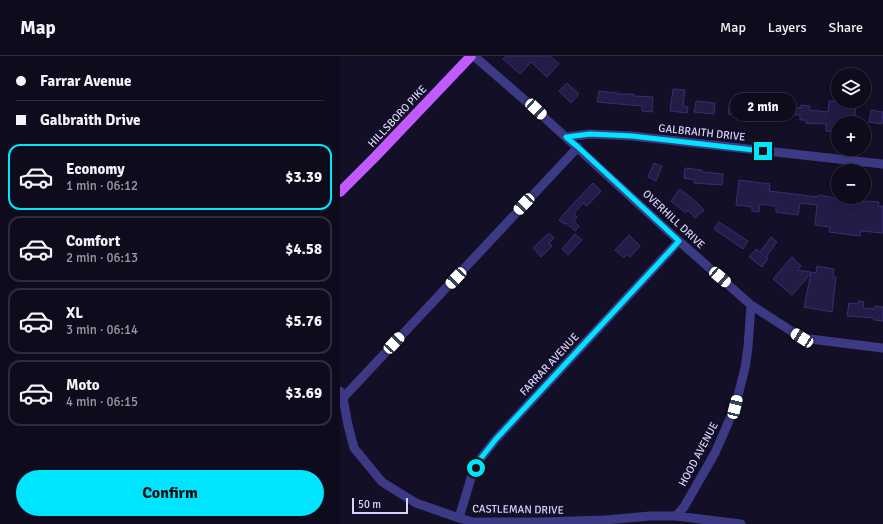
<!DOCTYPE html>
<meta charset="utf-8">
<style>
:root{--surface:#0e0b1c;--page:#171425;--text:#f1f3f6;--muted:#9b9ba3;--line:#2e2b3b;--accent:#00e5ff}
body{margin:0;font-family:Signika,sans-serif;background:var(--page);color:var(--text);height:100vh;display:flex;flex-direction:column;font-size:15px;white-space:nowrap}
*{box-sizing:border-box;margin:0}
p{font-size:13px;color:var(--muted)}
.icon{flex:none;width:22px;height:22px;fill:none;stroke:currentColor;stroke-width:2;stroke-linecap:round;stroke-linejoin:round}
.map{position:relative;flex:1;overflow:hidden}
.drawer{display:flex;flex-direction:column;background:var(--surface);width:340px}
.drawer>*{flex:none}
.banner{display:grid;align-content:center;height:88px;padding:0 16px;background:var(--surface)}
.tools{position:absolute;left:491px;top:12px;display:grid;gap:8px}
.tools a{display:grid;place-items:center;width:40px;height:40px;border-radius:50%;background:var(--surface);box-shadow:0 4px 16px #0002,0 0 0 1px var(--line);font-size:20px}
.scale{position:absolute;left:12px;bottom:10px;width:56px;box-sizing:border-box;padding-left:4px;border:2px solid #d9d4ff;border-top:0;font-size:11px;line-height:14px;white-space:nowrap;color:#d9d4ff;-webkit-text-stroke:3px #130f26;paint-order:stroke}
.end{position:absolute;width:18px;height:18px;margin:-9px;border:5px solid #00e5ff;background:#111;box-shadow:0 0 0 2px #111}
.from{border-radius:50%}
.bubble{position:absolute;height:28px;border-radius:14px;background:var(--surface);box-shadow:0 4px 16px #0002,0 0 0 1px var(--line);font-size:13px;font-weight:800;line-height:28px;text-align:center}
.car{position:absolute;width:12px;height:24px;margin:-12px -6px;border-radius:5px;box-shadow:0 0 3px 1px #0007;background:linear-gradient(#fff 24%,#345 0 40%,#fff 0 76%,#345 0 86%,#fff 0)}
.banner b{display:flex;align-items:center;gap:14px;height:38px;font-size:15px}
.banner b+b{border-top:1px solid var(--line)}
.banner i{width:10px;height:10px;background:var(--text)}
ul{padding:0;list-style:none}
li{display:flex;align-items:center;gap:12px;height:66px;margin:0 8px 6px;padding:0 8px;border:2px solid var(--line);border-radius:12px}
li div{flex:1}
li b{display:block;font-size:15px}
li em{font-style:normal;font-weight:800}
li.on{border-color:var(--accent)}
li>.icon{width:36px;height:36px;stroke-width:1.5}
.action{display:flex;gap:8px;margin-top:auto;padding:8px 16px}
.action a{flex:1;height:46px;border-radius:24px;background:var(--accent);color:#111;font-size:16px;font-weight:800;line-height:46px;text-align:center}
header{display:flex;align-items:center;gap:24px;box-sizing:border-box;height:56px;padding:0 20px;background:var(--surface);border-bottom:1px solid var(--line)}
header strong{font-size:19px}
nav{display:flex;gap:22px;margin-inline-start:auto;font-size:14px}
main{display:flex;flex:1;min-height:0}
.map>svg:first-child{display:block}
</style>
<header>
<strong>Map</strong>
<nav><a>Map</a><a>Layers</a><a>Share</a></nav>
</header>
<main>
<section class="drawer">
<div class="banner">
<b><i class="from"></i>Farrar Avenue</b>
<b><i></i>Galbraith Drive</b>
</div>
<ul>
<li class="on"><svg class="icon" aria-label="car" viewBox="0 0 24 24"><path d="M5 17H2v-5l4-1 3-4h7l3 4 3 1v5h-3M9 17h6M6 11h13"/><circle cx="7" cy="17" r="2"/><circle cx="17" cy="17" r="2"/></svg><div><b>Economy</b><p>1 min · 06:12</p></div><em>$3.39</em></li>
<li><svg class="icon" aria-label="car" viewBox="0 0 24 24"><path d="M5 17H2v-5l4-1 3-4h7l3 4 3 1v5h-3M9 17h6M6 11h13"/><circle cx="7" cy="17" r="2"/><circle cx="17" cy="17" r="2"/></svg><div><b>Comfort</b><p>2 min · 06:13</p></div><em>$4.58</em></li>
<li><svg class="icon" aria-label="car" viewBox="0 0 24 24"><path d="M5 17H2v-5l4-1 3-4h7l3 4 3 1v5h-3M9 17h6M6 11h13"/><circle cx="7" cy="17" r="2"/><circle cx="17" cy="17" r="2"/></svg><div><b>XL</b><p>3 min · 06:14</p></div><em>$5.76</em></li>
<li><svg class="icon" aria-label="car" viewBox="0 0 24 24"><path d="M5 17H2v-5l4-1 3-4h7l3 4 3 1v5h-3M9 17h6M6 11h13"/><circle cx="7" cy="17" r="2"/><circle cx="17" cy="17" r="2"/></svg><div><b>Moto</b><p>4 min · 06:15</p></div><em>$3.69</em></li>
</ul>
<div class="action"><a>Confirm</a></div>
</section>
<div class="map">
<svg width="543" height="468" viewBox="0 0 543 468">
<rect width="100%" height="100%" fill="#130f26"/>
<path fill="#241b47" stroke="#3b2d73" d="M166,0h44l9,8 -12,13 -16,-15 -11,12 -17,-15z
M227,27l12,11 -8,9 -12,-12z
M333,33l12,1 -2,16 5,1 -1,6 -17,-2z
M259,35l18,2v1h17v2l19,1 -1,15 -10,-1v-5l-45,-4z
M395,39l13,1 -2,18h-4v2l-14,-2 2,-13h4z
M422,44l23,2 -1,8 -5,-1 -1,4 -7,-1v4l-10,-1z
M356,45l19,2 -1,11 -20,-2z
M489,45l14,1v-1h6v3h7l-2,19h-16v6l-3,-1 -1,4 -8,-1v-7l-20,-1v-3h-6v-5h-7l1,-8 7,1v-3l9,1 -1,4 19,2z
M531,54l12,2 -1,12 -13,-2z
M314,107l8,3 -6,15 -8,-4z
M345,112l17,2v2l21,2 -1,11 -28,-2 1,-3 -11,-2z
M399,124l31,4 -1,7 49,6v-2l13,2v1l35,4v-1l13,1 -1,4h5v27l-22,-2 -1,5 -31,-4 1,-5 -15,-2 2,-20 -17,-2 -2,12 -22,-3v-6l-16,-2 -1,8 -7,-1v-4l-16,-2z
M253,127l8,8 -14,15 -4,-3 -9,11 3,3 -3,4 5,5 -4,5 -9,-8 -2,1 -5,-4 12,-14z
M340,133l15,12 9,9 -9,8 -7,-8 -2,3 -15,-12z
M379,166l29,19 -5,8 -29,-20z
M209,177l5,5 -5,5 3,3 -11,11 -8,-9z
M235,178l7,6 -14,15 -6,-6z
M289,179l11,11 -10,11 -3,-3 -3,4 -9,-8z
M431,181l6,5 -11,15 2,1 -6,9 -13,-10 7,-8 4,3z
M452,201l9,9 -4,4 19,3 1,-7 17,3 -1,8h3l-4,35 -28,-5 7,-34 -19,22 -19,-16z
M518,245l6,1 -1,6 12,1v-3l8,1v14l-9,-1v-2l-27,-2 2,-13 9,1z"/>
<g fill="none" stroke-linecap="round" stroke-linejoin="round">
<path stroke="#3d3a85" stroke-width="9" d="M134,0l61,53 144,132 72,64 51,33 81,10
M226,81l24,-3 42,2 251,28
M0,335l3,7 5,27 6,23 28,34 34,21 43,15 14,4h70l63,-2 44,-4h26l65,8
M3,342l235,-251
M336,460l8,-9 31,-54 20,-46 10,-39 3,-21 3,-42
M119,462l12,-40 10,-20 15,-19 183,-198"/>
<path stroke="#c25bff" stroke-width="10" d="M0,136l35,-35 96,-101"/>
</g>
<g fill="none" stroke-linecap="round" stroke-linejoin="round">
<path stroke="#00e5ff" stroke-width="5" d="M136,412l5,-10 15,-19 183,-198 -101,-94 -12,-10 24,-3 42,2 131,15"/>
</g>
<g text-anchor="middle" stroke-width="4" stroke-linejoin="round" paint-order="stroke">
<g font-size="11" fill="#d9d4ff" stroke="#130f26">
<text transform="translate(57 60) rotate(-47)" y="4">HILLSBORO PIKE</text>
<text transform="translate(362 76) rotate(6)" y="4">GALBRAITH DRIVE</text>
<text transform="translate(334 163) rotate(43)" y="4">OVERHILL DRIVE</text>
<text transform="translate(209 308) rotate(-47)" y="4">FARRAR AVENUE</text>
<text transform="translate(358 398) rotate(-62)" y="4">HOOD AVENUE</text>
<text transform="translate(178 453) rotate(1)" y="4">CASTLEMAN DRIVE</text>
</g>
</g>
</svg>
<div class="tools">
<a><svg class="icon" aria-label="layers" viewBox="0 0 24 24"><path d="M12 4l9 5-9 5-9-5zM3 14l9 5 9-5"/></svg></a>
<a>+</a>
<a>−</a>
</div>
<div class="scale">50 m</div>
<i class="end from" style="left:136px;top:412px"></i>
<i class="end" style="left:423px;top:95px"></i>
<div class="bubble" style="left:390px;top:37px;width:66px">2 min</div>
<i class="car" style="left:196px;top:53px;rotate:133deg"></i>
<i class="car" style="left:184px;top:148px;rotate:223deg"></i>
<i class="car" style="left:380px;top:221px;rotate:131deg"></i>
<i class="car" style="left:116px;top:222px;rotate:223deg"></i>
<i class="car" style="left:462px;top:282px;rotate:303deg"></i>
<i class="car" style="left:54px;top:287px;rotate:43deg"></i>
<i class="car" style="left:395px;top:351px;rotate:14deg"></i>
</div>
</main>
